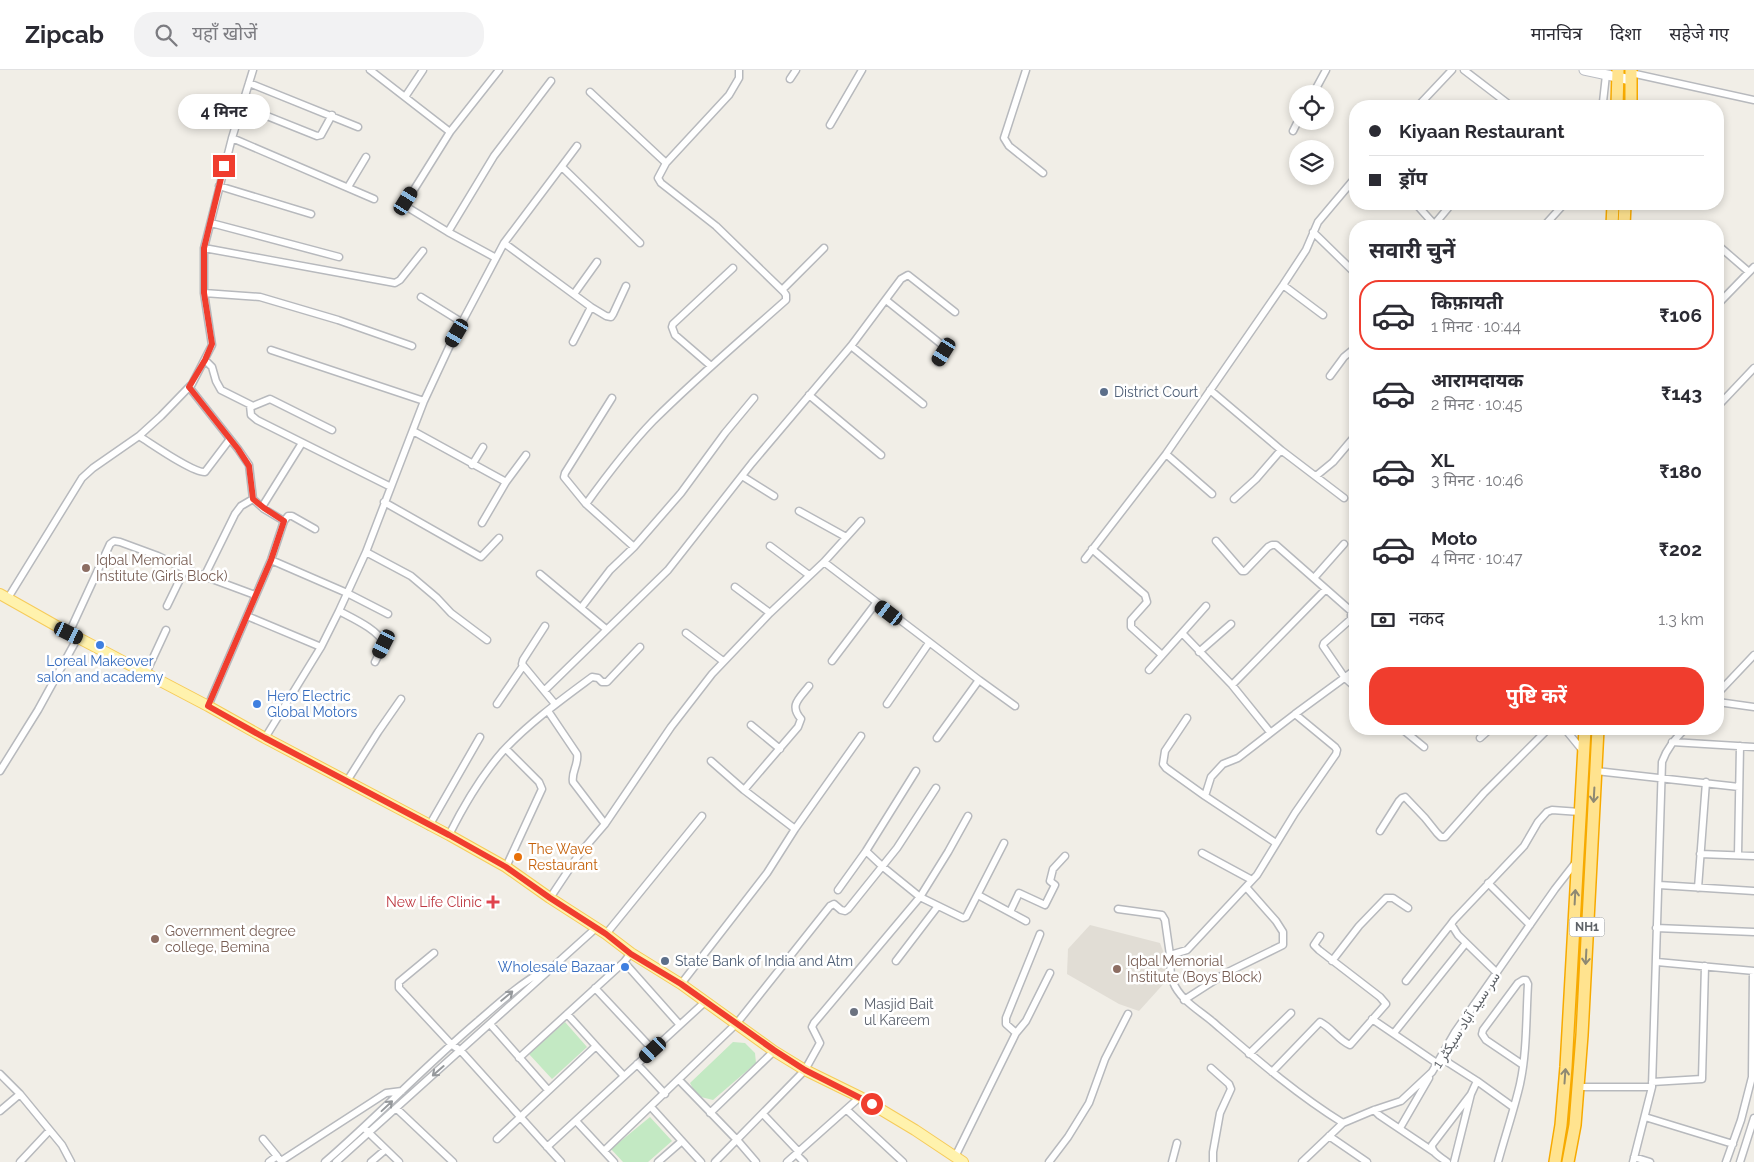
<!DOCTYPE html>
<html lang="hi">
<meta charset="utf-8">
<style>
:root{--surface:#fff;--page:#f2f2f3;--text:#2b2b33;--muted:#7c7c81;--line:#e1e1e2;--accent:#f03d2e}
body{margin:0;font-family:Raleway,Vazirmatn,"Noto Sans Devanagari",sans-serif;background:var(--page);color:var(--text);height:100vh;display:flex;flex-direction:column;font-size:19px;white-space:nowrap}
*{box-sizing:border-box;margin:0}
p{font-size:16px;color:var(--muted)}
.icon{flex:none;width:28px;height:28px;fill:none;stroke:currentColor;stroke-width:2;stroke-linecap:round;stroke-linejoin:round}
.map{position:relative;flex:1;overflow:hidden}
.sheet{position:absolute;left:1349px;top:150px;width:375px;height:515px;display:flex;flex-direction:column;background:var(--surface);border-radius:20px;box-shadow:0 2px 8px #0003}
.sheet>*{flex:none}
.guide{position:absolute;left:1349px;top:30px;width:375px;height:110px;border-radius:20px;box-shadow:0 2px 8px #0003;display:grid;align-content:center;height:110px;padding:0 20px;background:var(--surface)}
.controls{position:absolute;left:1289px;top:15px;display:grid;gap:10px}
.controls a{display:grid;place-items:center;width:45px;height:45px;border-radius:50%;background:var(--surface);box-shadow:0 2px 8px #0003;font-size:25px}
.end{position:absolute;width:22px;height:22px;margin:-11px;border:6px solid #f03d2e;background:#fff;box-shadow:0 0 0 2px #fff}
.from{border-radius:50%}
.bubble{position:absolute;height:35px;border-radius:18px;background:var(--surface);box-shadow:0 2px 8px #0003;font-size:16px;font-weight:700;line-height:35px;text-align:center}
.car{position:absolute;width:15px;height:30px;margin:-15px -8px;border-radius:6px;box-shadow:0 0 4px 1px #0007;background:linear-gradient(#222 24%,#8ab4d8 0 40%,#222 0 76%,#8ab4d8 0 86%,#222 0)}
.guide b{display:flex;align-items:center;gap:18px;height:48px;font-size:19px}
.guide b+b{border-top:1px solid var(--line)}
.guide i{width:12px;height:12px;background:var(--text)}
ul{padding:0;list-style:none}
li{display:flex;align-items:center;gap:15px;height:70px;margin:0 10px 8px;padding:0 10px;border:2px solid transparent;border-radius:20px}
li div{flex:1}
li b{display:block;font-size:19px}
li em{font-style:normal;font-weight:700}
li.on{border-color:var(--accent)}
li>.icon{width:45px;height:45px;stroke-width:1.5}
h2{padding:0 20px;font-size:22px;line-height:60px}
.pay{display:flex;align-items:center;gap:12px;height:55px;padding:0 20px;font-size:19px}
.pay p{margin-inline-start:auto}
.primary-button{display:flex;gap:10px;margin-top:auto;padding:10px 20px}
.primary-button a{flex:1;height:58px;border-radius:20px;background:var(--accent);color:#fff;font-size:20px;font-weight:700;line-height:58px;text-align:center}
header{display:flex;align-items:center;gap:30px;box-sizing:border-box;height:70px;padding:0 25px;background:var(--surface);border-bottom:1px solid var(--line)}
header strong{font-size:24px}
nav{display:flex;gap:28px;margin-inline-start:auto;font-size:18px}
.search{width:350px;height:45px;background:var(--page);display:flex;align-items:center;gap:12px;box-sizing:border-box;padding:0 18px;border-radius:20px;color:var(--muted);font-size:19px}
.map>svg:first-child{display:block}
</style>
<header>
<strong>Zipcab</strong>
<div class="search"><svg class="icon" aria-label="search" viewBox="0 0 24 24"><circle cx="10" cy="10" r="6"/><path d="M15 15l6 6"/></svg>यहाँ खोजें</div>
<nav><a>मानचित्र</a><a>दिशा</a><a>सहेजे गए</a></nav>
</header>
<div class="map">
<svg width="1754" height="1092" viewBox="0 0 1754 1092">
<rect width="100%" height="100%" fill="#f1eee7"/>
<path fill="#e1ddd5" d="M1090,855l70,18 8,21 -1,16 -28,31 -20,-7 -52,-30 1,-25z"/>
<path fill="#c3e9c3" d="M565,952l22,25 -35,32 -23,-25z
M733,972l12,1 10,10 1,10 -43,37 -16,-4 -7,-13z
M650,1047l22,24 -24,21h-25l-12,-13z"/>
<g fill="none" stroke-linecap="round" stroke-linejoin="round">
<g stroke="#b7b9bd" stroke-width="9">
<path id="street" d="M370,0l80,62
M1026,0l-22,68 5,8 34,27
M1464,0l47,36
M1631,3l123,27
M790,9l6,-9
M249,13l109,44
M590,22l76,71
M1313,24l13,-24
M405,27l18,-27
M242,36l75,30 4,-1 11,-20
M1418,36l34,-36
M1601,36l2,-4 3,-27
M830,55l32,-55
M1293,61l5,-10
M232,68l142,61
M562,97l78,76
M219,116l92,28
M348,117l18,-30
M1416,134l17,19v3
M211,153l128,34
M1433,156l15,-18v-4
M1544,156l20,-22
M448,162l46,-76 57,-75
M1313,162l42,41
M504,173l87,64 15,9 5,1 2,-3 13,-28
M1720,177l29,25
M204,178l191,35 5,-3 23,-29
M496,188l-48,-26 -41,-25 -2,-3 45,-72 49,-62
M1283,215l40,30
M782,220l42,-42
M204,223l56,4 78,23 74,26
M574,224l23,-32
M421,227l42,26
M886,230l55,44c6,7 1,11 -3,18
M1718,234l36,-37
M573,272l18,-35
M851,276l72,58
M271,280l153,51
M205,290l7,7 4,14 5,9 32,16 17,-7 62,31
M711,296l-36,-31 -3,-8 1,-3 60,-56
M1330,306l14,-19 11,-9
M189,317l49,62 11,16 4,34 11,10 20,12
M1210,320l71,60 63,48
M809,325l72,60
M612,328l-47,75 -1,4 22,27 48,43
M250,335l1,10 6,5 134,67
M1718,336l36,-38
M413,361l93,51 20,-27
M139,366c13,8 54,37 66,36l25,-33
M1166,384l46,40
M472,395l11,-18
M742,406l32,20
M1316,406l17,-14 22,-26
M1234,429l22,-20 25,-29
M384,432l97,55 18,-19
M586,434c21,-29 42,-57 67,-83 42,-42 88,-81 133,-121v-5l-2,-3 -68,-66 -55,-43 -3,-5 8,-15 63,-68 10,-17v-8
M262,437l40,-64
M799,441l47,26
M482,453l24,-41
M1216,471l26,30h3l23,-24 4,-2h4l75,66v8l-27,24 -1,3 22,32 10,9
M770,476l39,29
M1092,479l53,46 2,7 -16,18v7l31,28
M366,482l45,24 26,22 14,15 36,27
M1085,489l81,-105 117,-169 23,-35 12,-28 37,-44
M271,490l76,33 41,21
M824,492l155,118
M540,504l66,55
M204,507l31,-63 6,-8 12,-7
M1314,508l30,-34
M735,517l35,26
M8,528l74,-120 11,-10 46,-32 22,-20 31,-32 20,-39 -8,-52v-45l28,-110 21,-68
M167,536l18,-37
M581,538l29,-38 24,-23 47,-54 44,-60 29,-35
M339,541c13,7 40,19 45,33l-9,18
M247,546l74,31
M545,556l-22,34 -1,4 33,40
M69,563l41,-89 4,-3 6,1 38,14 27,13 70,26
M686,563l37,28
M1182,563l24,-27
M1199,582l32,-28
M832,591l44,-58
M1149,600l33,-37 50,52 38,47
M146,603l20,-43
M1232,615l94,-96
M545,620l123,-120 84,-107 99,-117 50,-67 7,-4 47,37
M1718,623l36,-38
M1718,632l36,5
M497,634l26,-38
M887,634l42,-61
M208,636l63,-146 13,-39 4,-5h4l23,13
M548,641l29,43c2,10 -6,18 -4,28l32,42
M1295,644l40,33 2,3 -1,4 -41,59 -38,62 -70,75 -17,5c0,8 0,20 3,27 7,18 26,28 40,40 42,36 83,72 130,101
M1187,648l-22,33 -2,13 3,4 39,28 71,47
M751,655l29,24
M1402,659l22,18
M1565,659l18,22
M265,668l56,-91 18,-36 27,-59 58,-151 27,-58 53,-100 73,-97
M937,668l42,-58 36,26
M1480,668l10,-9
M1672,672l82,5
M711,691l33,29 51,39
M0,701l38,-61 40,-73
M1596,701l143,16
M347,711l31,-49 23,-33
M744,720l54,-63 3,-8c-12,-14 -2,-20 8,-33
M1205,726l6,-19 12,-13 15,-6 57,-44 60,-44
M429,756l51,-89
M1380,761l19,-30 3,-3 3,-1 20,21 12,15 4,4h4l39,-44 64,-64
M449,765c15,-30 32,-59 54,-84 26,-28 58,-51 89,-74l6,1 4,4h5l33,-35
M866,781l17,16 37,30 43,21 3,-1 38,-74
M1202,783l50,27
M1700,784l54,2
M1738,785l2,-109
M506,797l36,-78 -3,-7 -33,-33
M1488,813l42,42
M1659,815l95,6
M1698,818l8,-106
M838,820l28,-39 50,-80
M978,825l48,26
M550,828l30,-45 25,-29 66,-97 41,-53 58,-61 54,-51 37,-41
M1118,839l44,6 3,5 5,35
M1010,842l9,-19 26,12 10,-20 -5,-4 3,-12 12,-13
M1656,858l98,4
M606,864l96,-118
M434,883l-35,29v6l52,56 10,7 100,111
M896,891l42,-55
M1332,891l27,-35 27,-28h7l15,10
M624,892l56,63
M1657,892l97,9
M1497,903l-39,-38 -7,-11 3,-4 70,-74 14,-24 9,-10 5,-2 28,2
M1406,911l45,-57
M681,914l86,-111 28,-44 66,-93
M595,918l58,62
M1184,930l42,-27 57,-28v-13l-7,-11 -30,-34
M567,944l29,32
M1372,949l66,45
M490,954l58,66
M1016,963l-10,-9v-6l34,-84
M1394,963l72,-90
M1249,984l42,-41
M519,988l105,-96 7,-9
M1441,988l36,23 36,26
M637,994l28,30
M1211,998l18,16 2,5 -11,24 -7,39v10
M1272,1002l48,-50c12,6 18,18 30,23l36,-41 -6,-7 -61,-47 -5,-5 6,-9
M0,1004l20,20 42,51 9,17
M679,1010l59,61 18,21
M1652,1012l50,-3 3,-113
M1578,1017h74
M651,1037l50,55
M397,1039l56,53
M847,1040l56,52
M1374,1040l5,5 55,37
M0,1041l20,-17
M710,1043l64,-62
M763,1044l36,38
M1645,1047l88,27
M576,1051l38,41
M1400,1058l29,-50
M366,1060l33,32
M1329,1066l38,26
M263,1069l14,17
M497,1069l99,-93 28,30
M547,1077l159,-146
M604,1081l133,-128 93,-117 4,-2 7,6 4,1 3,-2 49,-61 39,-60
M796,1084l8,8
M955,1087l61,-124 10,-12 24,-48
M1634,1087l16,5
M20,1092l29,-31
M269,1092l8,-6 4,5 105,-68 16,-2
M325,1092c52,-45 99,-95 152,-140 21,-18 41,-37 66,-51
M336,1092l260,-234
M371,1092l14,-12
M658,1092l24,-21
M715,1092l90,-92 15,-27 -8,-16 2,-4 106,-126 28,-45 20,-36
M787,1092l73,-65
M1049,1092l19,-25 21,-34 16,-44 23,-45
M1172,1092l5,-19
M1302,1092l41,-39 31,-13 27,-9 31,-29 23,-40 100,-143 21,-27
M1447,1092c-6,-5 -16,-9 -15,-17l39,-51
M1454,1092l17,-68 6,-13
M1498,1092c7,-26 16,-52 22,-78 7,-32 6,-67 8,-100l-2,-4h-3l-5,3 -35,47 -1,4 4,6 37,25
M1633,1092l19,-75 10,-325c5,-14 13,-23 23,-33
M1726,1092l15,-42 11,-43 1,-106
M1740,1092l14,-44"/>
</g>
<g stroke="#babdc3" stroke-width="11">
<path id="secondary" d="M1584,0l47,10"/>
</g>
<g stroke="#f6cb5a" stroke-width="12">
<path id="primary" d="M0,524l69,39 139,73 57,32 184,97 57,32 44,31 56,36 25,19 50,31 93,67 31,19 55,27 55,33 48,32"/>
</g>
<g stroke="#f7aa00" stroke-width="14">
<path id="highway" d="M1617,36l1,-36
M1631,36v-36
M1612,156l1,-22
M1624,156l1,-22
M1555,1092l6,-37 5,-58 19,-338
M1568,1092l7,-37 7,-90 16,-306"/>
</g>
<use href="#street" stroke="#fff" stroke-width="6"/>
<use href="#secondary" stroke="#fff" stroke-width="9"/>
<use href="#primary" stroke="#fff2ad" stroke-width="10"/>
<use href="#highway" stroke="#ffe38f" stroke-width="11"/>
</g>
<defs><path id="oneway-shaft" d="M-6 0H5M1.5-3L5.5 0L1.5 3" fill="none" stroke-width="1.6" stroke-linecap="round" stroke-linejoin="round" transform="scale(1.25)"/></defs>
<g stroke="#8e8973">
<use href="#oneway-shaft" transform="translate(1594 725) rotate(93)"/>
<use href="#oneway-shaft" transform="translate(1575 827) rotate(-87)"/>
<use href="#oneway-shaft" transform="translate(1586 887) rotate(93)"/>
<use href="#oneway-shaft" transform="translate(1565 1006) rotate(-86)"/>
</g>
<g stroke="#96999c">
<use href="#oneway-shaft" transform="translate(507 926) rotate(-40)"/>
<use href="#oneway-shaft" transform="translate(438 1001) rotate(139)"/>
<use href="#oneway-shaft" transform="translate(387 1036) rotate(-43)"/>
</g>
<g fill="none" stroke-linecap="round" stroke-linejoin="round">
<path stroke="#f03d2e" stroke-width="6" d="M224,96l-20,82v45l8,51 -7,16 -16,27 49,62 11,17 4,33 11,9 20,13 -13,39 -63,146 57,32 184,97 57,32 44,31 56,36 25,20 50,30 93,66 31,20 67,34"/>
</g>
<g fill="#5c6f8a" stroke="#fff" stroke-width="2">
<circle cx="1104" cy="322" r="5"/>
<circle cx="665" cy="891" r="5"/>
</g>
<g fill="#8d6e63" stroke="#fff" stroke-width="2">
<circle cx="86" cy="498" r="5"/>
<circle cx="155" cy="869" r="5"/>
<circle cx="1117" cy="899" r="5"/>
</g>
<g fill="#3f7fe0" stroke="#fff" stroke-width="2">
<circle cx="100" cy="575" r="5"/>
<circle cx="257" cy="634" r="5"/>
<circle cx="625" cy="897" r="5"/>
</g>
<circle fill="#e8710a" stroke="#fff" stroke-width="2" cx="518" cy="787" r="5"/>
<path fill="#e0444e" stroke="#fff" stroke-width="2" d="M490.5 824.5h5v5h5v5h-5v5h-5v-5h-5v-5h5z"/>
<circle fill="#6b7280" stroke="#fff" stroke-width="2" cx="854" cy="942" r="5"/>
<g text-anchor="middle" stroke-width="5" stroke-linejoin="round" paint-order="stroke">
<rect fill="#fff" stroke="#8e9195" stroke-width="1" x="1569.5" y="847.5" width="35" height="19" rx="4"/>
<g font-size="12" font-weight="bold" fill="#5e6267">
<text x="1587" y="861">NH1</text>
</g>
<g font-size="14" fill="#4e5e75" stroke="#fff" text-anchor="start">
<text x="1114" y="327">District Court</text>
<text x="675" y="896">State Bank of India and Atm</text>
</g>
<g font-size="14" fill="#785e54" stroke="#fff" text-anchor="start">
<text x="96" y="495">Iqbal Memorial<tspan x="96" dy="16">Institute (Girls Block)</tspan></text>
<text x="165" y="866">Government degree<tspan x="165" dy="16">college, Bemina</tspan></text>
<text x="1127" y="896">Iqbal Memorial<tspan x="1127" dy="16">Institute (Boys Block)</tspan></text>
</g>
<g font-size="14" fill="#366cbe" stroke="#fff">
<text x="100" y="596">Loreal Makeover<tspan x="100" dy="16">salon and academy</tspan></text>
<text x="267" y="631" text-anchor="start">Hero Electric<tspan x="267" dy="16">Global Motors</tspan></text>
<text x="615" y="902" text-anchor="end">Wholesale Bazaar</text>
</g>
<g font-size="14" fill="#c56008" stroke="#fff" text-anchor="start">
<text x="528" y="784">The Wave<tspan x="528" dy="16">Restaurant</tspan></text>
</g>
<g font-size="14" fill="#be3a42" stroke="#fff" text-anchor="end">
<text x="482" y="837">New Life Clinic</text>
</g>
<g font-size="14" fill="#5b616d" stroke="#fff" text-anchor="start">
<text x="864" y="939">Masjid Bait<tspan x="864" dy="16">ul Kareem</tspan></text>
</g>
<g font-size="14" fill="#5e6267" stroke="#fff">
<text transform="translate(1466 950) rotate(-57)" y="5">سر سید آباد سیکٹر 1</text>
</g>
</g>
</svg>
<div class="controls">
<a><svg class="icon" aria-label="locate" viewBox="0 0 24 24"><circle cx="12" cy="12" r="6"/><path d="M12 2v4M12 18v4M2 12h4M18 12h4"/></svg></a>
<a><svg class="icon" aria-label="layers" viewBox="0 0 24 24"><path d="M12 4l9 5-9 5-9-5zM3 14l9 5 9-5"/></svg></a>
</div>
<i class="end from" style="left:872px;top:1034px"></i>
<i class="end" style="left:224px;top:96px"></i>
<div class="bubble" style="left:178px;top:24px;width:92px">4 मिनट</div>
<i class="car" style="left:406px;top:131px;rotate:32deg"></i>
<i class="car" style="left:457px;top:263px;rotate:210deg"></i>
<i class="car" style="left:944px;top:282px;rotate:212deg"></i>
<i class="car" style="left:889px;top:543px;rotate:307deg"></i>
<i class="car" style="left:69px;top:563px;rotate:116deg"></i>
<i class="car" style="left:384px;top:574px;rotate:207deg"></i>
<i class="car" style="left:653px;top:980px;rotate:227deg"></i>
<div class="guide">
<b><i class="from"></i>Kiyaan Restaurant</b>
<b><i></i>ड्रॉप</b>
</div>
<section class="sheet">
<h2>सवारी चुनें</h2>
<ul>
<li class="on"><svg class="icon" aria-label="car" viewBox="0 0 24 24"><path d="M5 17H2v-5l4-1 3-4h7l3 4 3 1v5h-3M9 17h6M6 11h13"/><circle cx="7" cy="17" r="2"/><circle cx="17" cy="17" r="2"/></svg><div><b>किफ़ायती</b><p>1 मिनट · 10:44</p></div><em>₹106</em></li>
<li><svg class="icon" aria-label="car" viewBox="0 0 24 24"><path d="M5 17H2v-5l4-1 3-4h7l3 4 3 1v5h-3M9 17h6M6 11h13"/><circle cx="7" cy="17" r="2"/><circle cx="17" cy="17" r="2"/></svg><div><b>आरामदायक</b><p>2 मिनट · 10:45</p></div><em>₹143</em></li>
<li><svg class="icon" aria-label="car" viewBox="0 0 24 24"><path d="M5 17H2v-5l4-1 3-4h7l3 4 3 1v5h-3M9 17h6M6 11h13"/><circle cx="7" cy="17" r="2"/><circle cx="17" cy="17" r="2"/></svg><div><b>XL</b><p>3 मिनट · 10:46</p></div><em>₹180</em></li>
<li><svg class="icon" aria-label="car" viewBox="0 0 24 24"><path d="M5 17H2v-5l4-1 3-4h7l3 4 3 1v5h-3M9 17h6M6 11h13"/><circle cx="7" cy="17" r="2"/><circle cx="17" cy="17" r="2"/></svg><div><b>Moto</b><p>4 मिनट · 10:47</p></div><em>₹202</em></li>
</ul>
<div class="pay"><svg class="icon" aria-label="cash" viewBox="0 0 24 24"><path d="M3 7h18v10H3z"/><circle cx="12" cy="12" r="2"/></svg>नकद<p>1.3 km</p></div>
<div class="primary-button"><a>पुष्टि करें</a></div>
</section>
</div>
